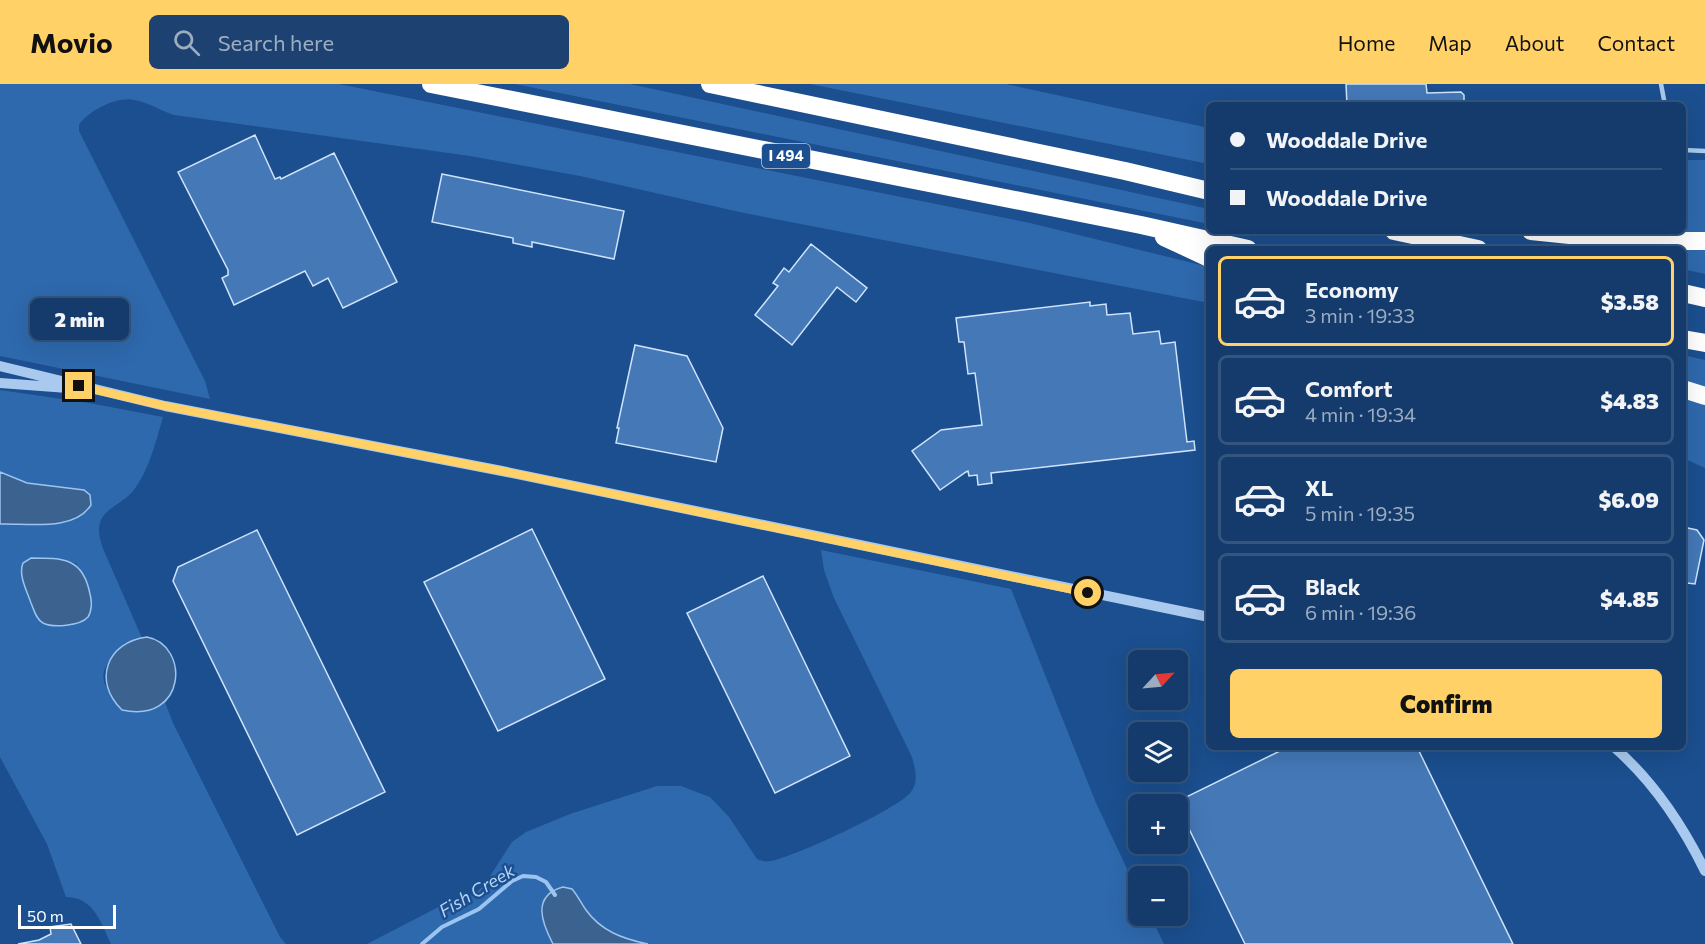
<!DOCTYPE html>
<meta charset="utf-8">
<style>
:root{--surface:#143b6b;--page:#1d4271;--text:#f1f3f6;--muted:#9dadc1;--line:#33557e;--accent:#ffd166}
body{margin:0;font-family:Commissioner,sans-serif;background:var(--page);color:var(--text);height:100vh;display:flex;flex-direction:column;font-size:22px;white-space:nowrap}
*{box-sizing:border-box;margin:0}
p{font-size:20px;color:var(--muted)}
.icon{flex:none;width:33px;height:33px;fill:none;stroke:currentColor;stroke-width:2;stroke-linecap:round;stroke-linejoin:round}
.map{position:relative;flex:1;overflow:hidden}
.panel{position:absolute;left:1206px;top:162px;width:480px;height:504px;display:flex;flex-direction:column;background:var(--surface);border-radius:9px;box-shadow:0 6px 24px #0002,0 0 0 2px var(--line)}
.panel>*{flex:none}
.banner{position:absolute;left:1206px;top:18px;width:480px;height:132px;border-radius:9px;box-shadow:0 6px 24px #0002,0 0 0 2px var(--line);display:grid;align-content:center;height:132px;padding:0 24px;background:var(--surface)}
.needle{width:39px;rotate:64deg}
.fabs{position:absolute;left:1128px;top:566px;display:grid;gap:12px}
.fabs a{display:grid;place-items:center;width:60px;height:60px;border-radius:9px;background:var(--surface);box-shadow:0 6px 24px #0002,0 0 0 2px var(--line);font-size:30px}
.scale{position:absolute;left:18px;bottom:15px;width:98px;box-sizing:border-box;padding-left:6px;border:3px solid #fff;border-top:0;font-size:16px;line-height:21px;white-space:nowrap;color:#fff;-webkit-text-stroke:4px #1b4f8f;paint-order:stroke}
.end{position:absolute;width:27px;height:27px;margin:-14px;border:8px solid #ffd166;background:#111;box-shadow:0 0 0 3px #111}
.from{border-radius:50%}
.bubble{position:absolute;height:42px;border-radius:9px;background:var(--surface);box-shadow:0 6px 24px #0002,0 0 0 2px var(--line);font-size:20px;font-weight:800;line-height:42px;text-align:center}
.banner b{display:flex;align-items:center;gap:21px;height:57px;font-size:22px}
.banner b+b{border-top:2px solid var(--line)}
.banner i{width:15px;height:15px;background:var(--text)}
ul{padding:10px 0 0;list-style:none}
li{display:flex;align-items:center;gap:18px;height:90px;margin:0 12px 9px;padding:0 12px;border:3px solid var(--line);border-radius:9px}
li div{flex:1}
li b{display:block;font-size:22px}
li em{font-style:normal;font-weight:800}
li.current{border-color:var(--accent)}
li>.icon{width:54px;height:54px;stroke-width:1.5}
.action{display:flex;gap:12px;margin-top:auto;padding:12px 24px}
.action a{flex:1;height:69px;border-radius:9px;background:var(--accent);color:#111;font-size:24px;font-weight:800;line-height:69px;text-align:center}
header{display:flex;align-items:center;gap:36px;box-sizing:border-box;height:84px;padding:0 30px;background:var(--accent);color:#111}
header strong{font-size:28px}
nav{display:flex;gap:33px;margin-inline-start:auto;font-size:21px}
.search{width:420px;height:54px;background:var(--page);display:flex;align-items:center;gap:15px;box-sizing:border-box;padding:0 21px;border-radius:9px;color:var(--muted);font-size:22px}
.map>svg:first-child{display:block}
</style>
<header>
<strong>Movio</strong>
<div class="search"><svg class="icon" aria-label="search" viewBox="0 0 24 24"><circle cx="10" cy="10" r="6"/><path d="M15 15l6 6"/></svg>Search here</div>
<nav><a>Home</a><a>Map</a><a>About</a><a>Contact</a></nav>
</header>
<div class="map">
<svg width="1705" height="860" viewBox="0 0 1705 860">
<rect width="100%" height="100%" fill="#1b4f8f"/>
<path fill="#2e69ad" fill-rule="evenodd" d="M0,0h339l691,139 179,44v36l-465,-90 -164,-37 -110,-20 -296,-41c-13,-4 -26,-13 -40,-15 -17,-4 -46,11 -55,25v6l126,250 5,18 -210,-43z
M515,0h115l579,125v15z
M810,0h196l203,44v36z
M1683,76h22v76l-127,-5h105z
M1593,159l112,4v27l-22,-5v-20h-91z
M1683,271l22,5v29l-22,-6z
M0,306l89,13 74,14c-7,24 -14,54 -30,74 -9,12 -29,17 -33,32 -3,9 1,19 4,28l38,87c-18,7 -52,30 -33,53 6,8 14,14 21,20l19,-1 16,-8 8,21 107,214 6,7h-175c-10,-21 -17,-47 -45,-47l-19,-53 -47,-87v-233c28,-1 73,7 91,-19l-7,-15 -57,-7 -27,-11zM69,477l8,3 -6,60h-27l-8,-9 -15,-45z
M1683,310l22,7v67l-22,-10z
M821,466l190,39 85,214 42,89v23h12l14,29h-516c-23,-5 -42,-11 -58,-29 -8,-9 -12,-24 -24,-28 -33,16 -28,28 -13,57h-186l81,-42 28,-9 9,-9 27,-42 14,-10 44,-18 87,-28h24l29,11 19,20 28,42c5,2 8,3 14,2 23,-4 127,-52 140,-69 8,-11 4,-23 1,-35l-78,-159 -10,-28z"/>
<path fill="#3c6290" stroke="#9cc4f0" stroke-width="1.5" d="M0,388l27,11 57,7 6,5 1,10c-17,27 -64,18 -91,19z
M31,474c33,0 52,0 59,36 2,7 2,17 -2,23 -8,9 -35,11 -45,6 -7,-4 -9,-13 -12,-20 -4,-12 -13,-28 -8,-40z
M147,553c43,8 40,87 -25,73 -30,-29 -15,-68 25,-73z
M563,803l9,2c6,7 9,14 14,21 15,21 37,29 62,34h-95c-11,-21 -22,-48 10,-57z"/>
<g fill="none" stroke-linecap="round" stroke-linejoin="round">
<path stroke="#9cc4f0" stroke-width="4" d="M422,860l20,-17 37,-18 33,-28 11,-5 13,1 10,5 9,13"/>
</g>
<path fill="#4478b7" stroke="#cfe3fa" stroke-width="1.5" d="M1346,0h80l1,9 34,-1 3,3v10h-117z
M255,51l20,44 5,-2 1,2 53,-26 63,129 -54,26 -15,-30 -15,8 -8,-15 -71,34 -12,-27 6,-3v-5l-50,-98z
M442,90l182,37 -10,48 -82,-17v5l-19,-4v-5l-81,-16z
M811,160l56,44 -11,14 -19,-15 -45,58 -37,-30 23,-29 -5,-3 11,-15 5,4z
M1090,218v4l16,-2 1,11 23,-2 3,21 26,-3 2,13 14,-2 12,100 7,-1 1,9 -204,23 1,10 -14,2 -1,-10 -8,1 -1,-5 -2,1 -26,18 -28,-39 29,-21 41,-5 -7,-52 -7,1 -4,-32h-5l-3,-24z
M635,261l52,11 36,72 -7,34 -100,-19 3,-15h-2z
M1683,443l14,3 7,10 -9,44 -8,-1 -4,2z
M532,445l73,150 -107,52 -74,-149z
M257,446l128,262 -88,43 -124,-254 5,-14z
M763,492l87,180 -75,37 -88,-180z
M1288,663h129l96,197h-268l-69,-142z
M71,840l10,20h-63l21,-4 12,-6 -1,-7z"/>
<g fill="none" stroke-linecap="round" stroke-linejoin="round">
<path stroke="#a9c9ee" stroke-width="4.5" d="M1661,0l4,21
M1683,66l22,1"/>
<path stroke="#a9c9ee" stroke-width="10" d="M0,282l165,40 337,65 707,146
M0,299l68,5
M1614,663c39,34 68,77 91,124"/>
<path stroke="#fff" stroke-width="18" d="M431,0l710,141 107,24
M710,0l415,87 84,20
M1394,147l84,18
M1531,147l97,10h77
M1164,153l45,21
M1683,209l22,5
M1683,255l22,4
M1683,305l22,7"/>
</g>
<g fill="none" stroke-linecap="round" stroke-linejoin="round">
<path stroke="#ffd166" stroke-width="8" d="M79,302l86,20 337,65 586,122"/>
</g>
<g text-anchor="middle" stroke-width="5" stroke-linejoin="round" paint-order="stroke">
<rect fill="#1b4f8f" stroke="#bbcadd" stroke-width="1.5" x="762" y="60" width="48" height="24" rx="4.5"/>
<g font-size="15" font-weight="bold" fill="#fff">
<text x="786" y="77">I 494</text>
</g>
<g font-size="18" font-style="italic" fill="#b5d3f5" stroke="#1b4f8f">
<text transform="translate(477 807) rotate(-31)" y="6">Fish Creek</text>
</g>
</g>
</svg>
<div class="fabs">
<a><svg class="needle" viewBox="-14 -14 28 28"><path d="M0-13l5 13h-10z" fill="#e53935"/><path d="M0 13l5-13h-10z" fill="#9dadc1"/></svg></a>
<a><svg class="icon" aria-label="layers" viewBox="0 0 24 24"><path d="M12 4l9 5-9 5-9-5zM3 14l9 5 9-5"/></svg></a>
<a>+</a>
<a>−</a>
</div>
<div class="scale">50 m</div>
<i class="end from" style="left:1088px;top:509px"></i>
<i class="end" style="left:79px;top:302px"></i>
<div class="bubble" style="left:30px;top:214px;width:99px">2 min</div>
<div class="banner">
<b><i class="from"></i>Wooddale Drive</b>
<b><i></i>Wooddale Drive</b>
</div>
<section class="panel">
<ul>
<li class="current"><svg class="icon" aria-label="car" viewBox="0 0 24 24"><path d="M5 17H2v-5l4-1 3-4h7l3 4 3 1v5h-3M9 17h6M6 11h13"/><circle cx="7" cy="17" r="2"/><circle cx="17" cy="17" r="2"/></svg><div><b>Economy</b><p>3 min · 19:33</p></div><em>$3.58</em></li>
<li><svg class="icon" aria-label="car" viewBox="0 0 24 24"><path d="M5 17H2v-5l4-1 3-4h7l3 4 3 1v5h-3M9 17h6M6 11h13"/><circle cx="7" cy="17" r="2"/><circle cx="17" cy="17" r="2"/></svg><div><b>Comfort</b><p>4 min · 19:34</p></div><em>$4.83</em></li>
<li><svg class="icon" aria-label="car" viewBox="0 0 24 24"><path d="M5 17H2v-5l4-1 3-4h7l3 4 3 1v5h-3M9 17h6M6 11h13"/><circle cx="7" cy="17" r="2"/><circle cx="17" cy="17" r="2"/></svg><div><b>XL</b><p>5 min · 19:35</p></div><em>$6.09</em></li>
<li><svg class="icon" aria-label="car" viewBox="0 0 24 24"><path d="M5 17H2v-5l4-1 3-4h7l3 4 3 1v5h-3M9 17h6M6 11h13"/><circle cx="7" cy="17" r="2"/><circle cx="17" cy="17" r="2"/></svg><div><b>Black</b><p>6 min · 19:36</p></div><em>$4.85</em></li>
</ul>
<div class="action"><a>Confirm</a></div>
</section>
</div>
